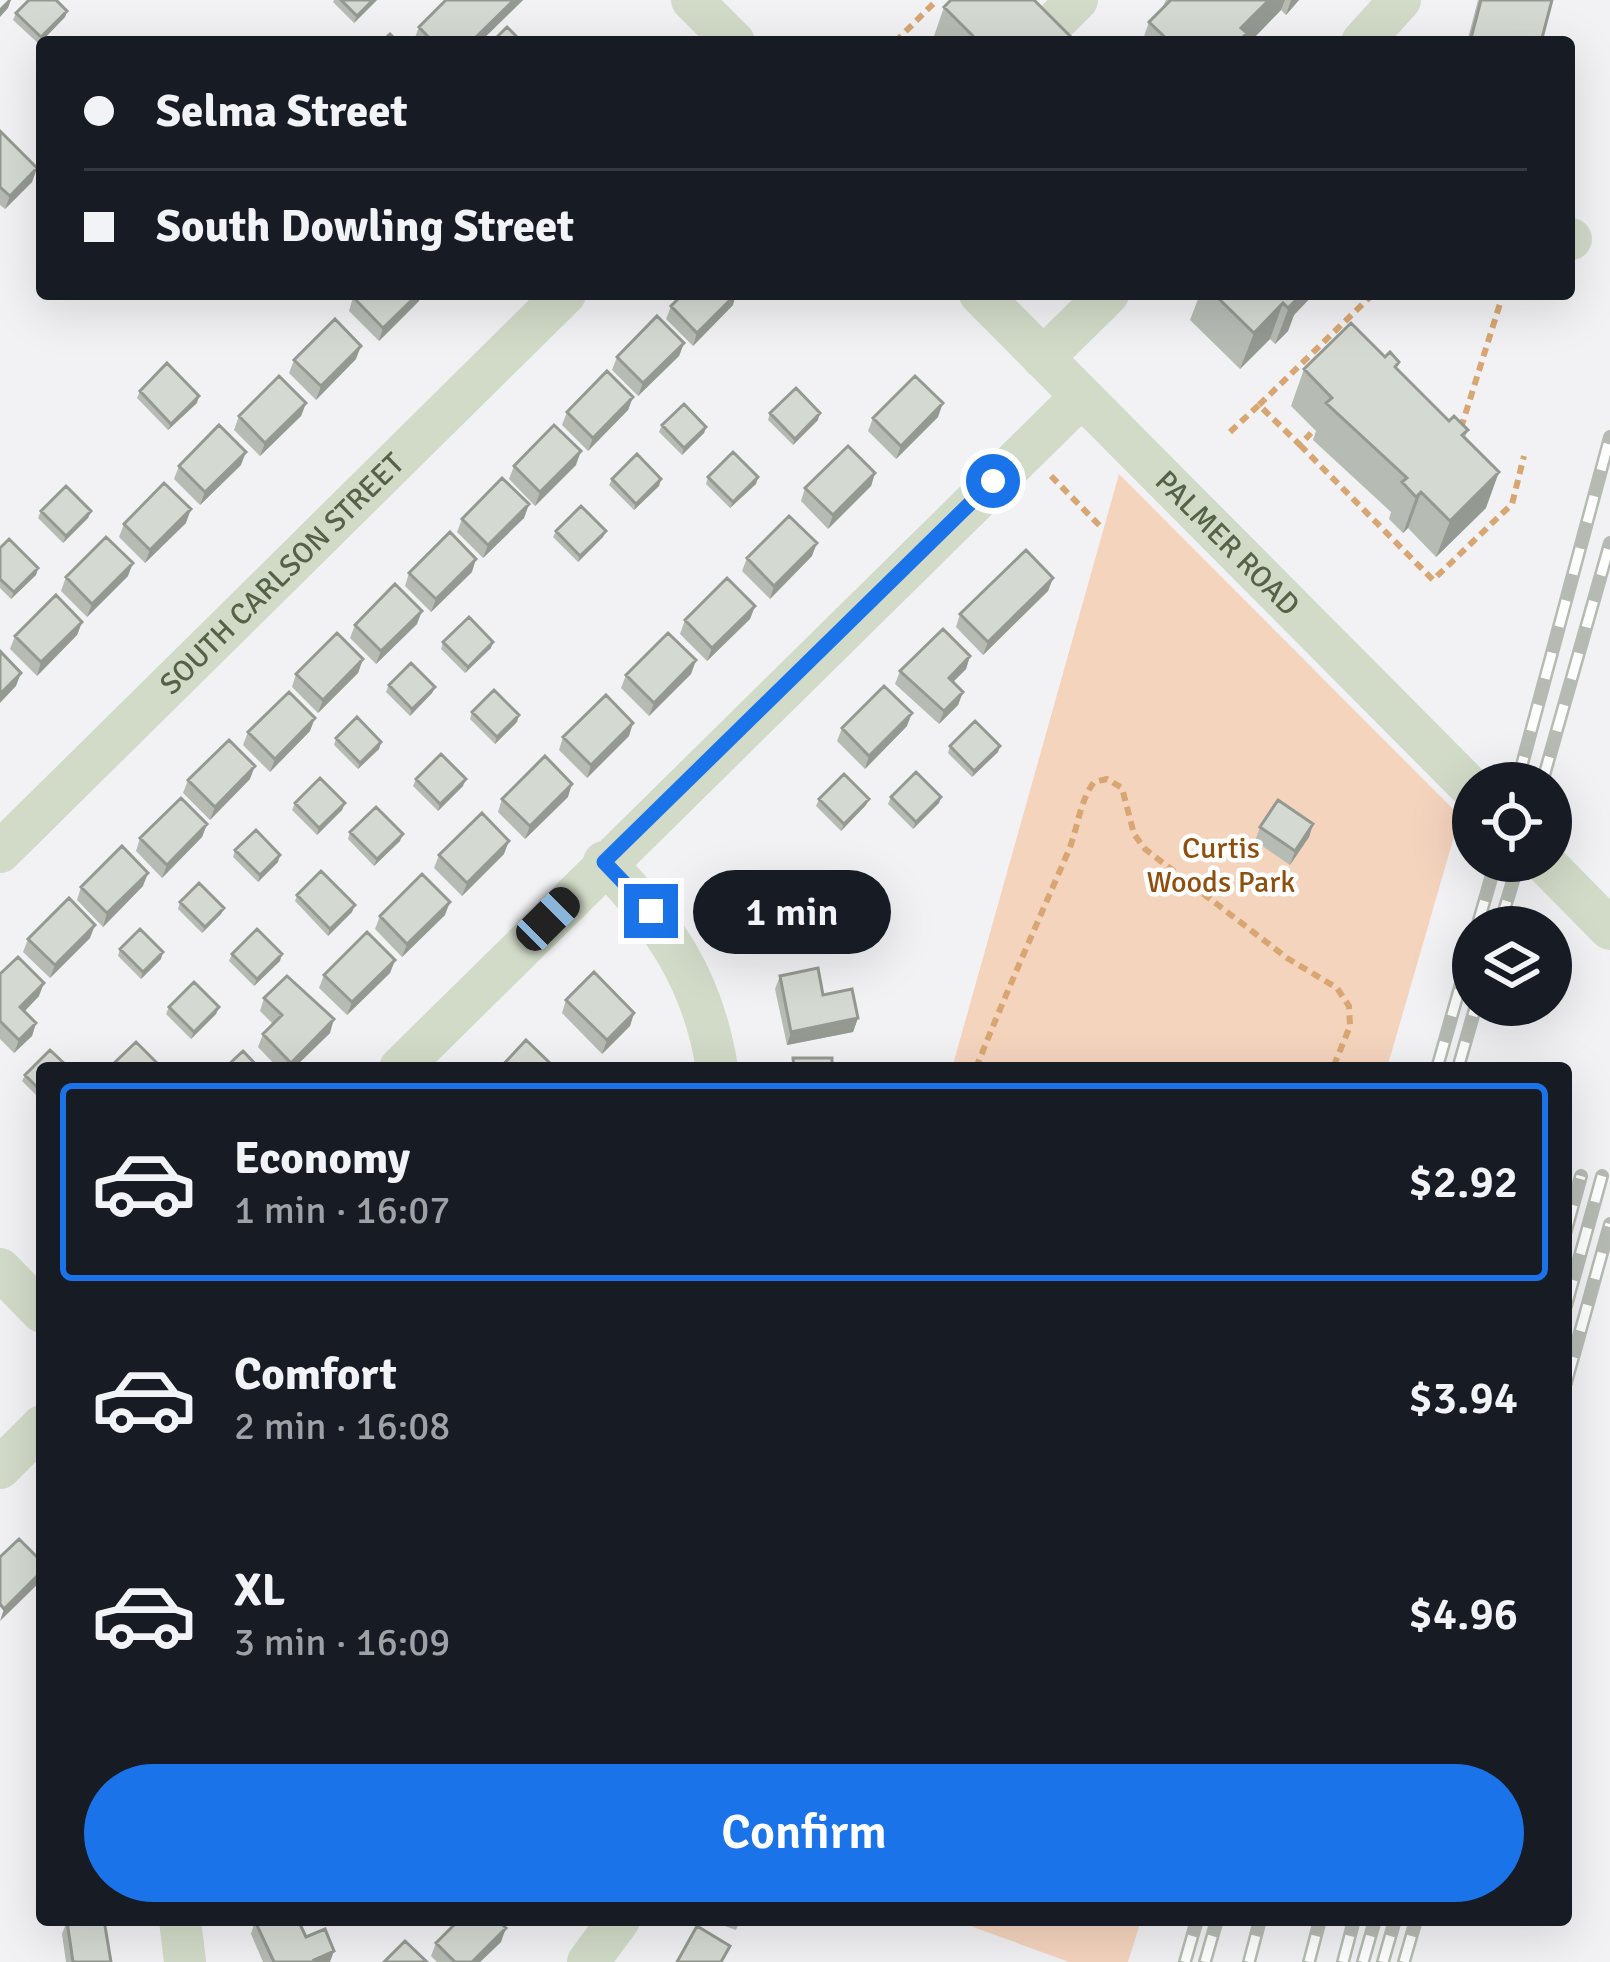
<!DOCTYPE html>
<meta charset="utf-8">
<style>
:root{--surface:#171b24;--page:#242831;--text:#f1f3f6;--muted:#9ea1a6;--line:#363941;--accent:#1a73e8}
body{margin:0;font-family:Signika,sans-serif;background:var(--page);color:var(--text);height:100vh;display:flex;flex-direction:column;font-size:45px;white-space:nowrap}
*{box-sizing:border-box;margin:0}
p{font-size:39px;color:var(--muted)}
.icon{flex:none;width:66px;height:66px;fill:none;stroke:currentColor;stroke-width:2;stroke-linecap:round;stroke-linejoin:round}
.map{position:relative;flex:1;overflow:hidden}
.details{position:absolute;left:36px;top:1062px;width:1536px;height:864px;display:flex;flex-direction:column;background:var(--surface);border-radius:12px;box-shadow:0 12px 48px #0002}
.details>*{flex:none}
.banner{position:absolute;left:36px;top:36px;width:1539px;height:264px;border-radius:12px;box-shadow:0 12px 48px #0002;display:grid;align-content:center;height:264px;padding:0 48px;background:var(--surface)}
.controls{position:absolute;left:1452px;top:762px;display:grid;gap:24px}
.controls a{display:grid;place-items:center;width:120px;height:120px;border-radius:50%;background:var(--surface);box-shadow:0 12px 48px #0002;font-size:60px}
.end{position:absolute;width:54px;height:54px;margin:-27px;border:15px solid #1a73e8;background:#fff;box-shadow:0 0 0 6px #fff}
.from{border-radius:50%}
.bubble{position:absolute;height:84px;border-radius:42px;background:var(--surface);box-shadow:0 12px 48px #0002;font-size:39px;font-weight:600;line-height:84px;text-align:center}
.car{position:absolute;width:36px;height:72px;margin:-36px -18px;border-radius:15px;box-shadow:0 0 9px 3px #0007;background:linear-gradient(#222 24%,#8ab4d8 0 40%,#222 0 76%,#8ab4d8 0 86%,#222 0)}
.banner b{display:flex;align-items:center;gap:42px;height:114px;font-size:45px}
.banner b+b{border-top:3px solid var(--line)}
.banner i{width:30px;height:30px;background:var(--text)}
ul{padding:21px 0 0;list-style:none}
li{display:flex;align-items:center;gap:36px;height:198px;margin:0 24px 18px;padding:0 24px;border:6px solid transparent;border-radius:12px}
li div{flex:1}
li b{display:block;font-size:45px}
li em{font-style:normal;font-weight:600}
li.selected{border-color:var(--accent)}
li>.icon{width:108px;height:108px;stroke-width:1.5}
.primary-button{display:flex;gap:24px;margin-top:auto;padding:24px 48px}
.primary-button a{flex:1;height:138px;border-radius:72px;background:var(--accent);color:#fff;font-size:48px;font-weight:600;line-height:138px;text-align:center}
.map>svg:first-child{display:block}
</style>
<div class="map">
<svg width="1610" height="1962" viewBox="0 0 1610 1962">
<rect width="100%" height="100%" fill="#f2f2f5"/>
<path fill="#f5d4be" d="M1119,474l341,342 -73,252h-435z
M954,1920h187l-13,42h-59z"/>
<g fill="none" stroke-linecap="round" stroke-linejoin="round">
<path stroke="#d7a672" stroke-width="6" stroke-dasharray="9 6" stroke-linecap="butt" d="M895,42l42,-42
M1259,405l114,-111
M1461,428l42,-134
M1230,432l29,-27 41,40 11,-12
M1300,445l133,135 79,-76 12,-48
M1051,476l52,53
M976,1068c29,-73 61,-144 92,-216 10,-23 11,-50 26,-70l13,-3 15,9 12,46 11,15 142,109 50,30 12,18 1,20 -17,42"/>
<g stroke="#d2dbc8" stroke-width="42">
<path d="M692,0l42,42"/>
<path d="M1059,18l18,-18"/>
<path d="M1362,42l38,-42"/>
<path d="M1569,239h2"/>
<path id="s1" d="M980,294l493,496"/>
<path d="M1043,358l65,-64"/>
<path id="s2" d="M0,852l565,-558"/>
<path d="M1543,861l67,68"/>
<path d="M604,862c61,63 99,118 113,206"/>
<path d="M400,1068l681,-671"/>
<path d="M0,1269l42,43"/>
<path d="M0,1468l42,-42"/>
<path d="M180,1920l5,42"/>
<path d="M588,1962l31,-42"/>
</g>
<g stroke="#b5bbb2" stroke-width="14">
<path id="rail" d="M1517,783l93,-346
M1542,783l68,-240
M1477,927l19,-66
M1499,927l20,-66
M1437,1068l36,-127
M1458,1068l18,-63
M1566,1231l15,-55
M1566,1306l36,-130
M1566,1383l44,-159
M1185,1962l12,-42
M1205,1962l12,-42
M1249,1962l11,-42
M1309,1962l11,-42
M1343,1962l11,-42
M1363,1962l12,-42
M1383,1962l12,-42
M1404,1962l12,-42"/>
</g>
<use href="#rail" stroke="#fff" stroke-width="9" stroke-dasharray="27" stroke-linecap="butt"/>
</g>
<path fill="#b6bbb4" d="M334,0h43l-23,23 -21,-21z
M446,0h77l-43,42h-64l-2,-2 5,-13z
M1166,0h133l-13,15 -5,-5 -31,32h-108l7,-20 13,-14z
M1478,0h74l-11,42h-74z
M944,7l132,35h-144z
M67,11l-2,6 -26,27 -26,-24 3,-7z
M0,131l37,37 -5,14 -27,27 -5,-4z
M1200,294h114l-20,21 -6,16 -13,13 -5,-5 -30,30 -50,-49z
M353,297l66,4 -40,40 -30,-30z
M733,305l-40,41 -27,-27 5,-13z
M684,343l-5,13 -41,40 -26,-26 5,-13z
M356,359l-40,41 -27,-27 5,-13z
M1304,369h93l52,52 19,9 -3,7 21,71 -50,49 -28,-29 -5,5 -14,-14 2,-7 -78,-72 3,-9 -25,-25z
M140,391l57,12 -29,27 -31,-32z
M633,397l-5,13 -40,41 -26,-26 5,-13z
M306,403l-5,13 -41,40 -26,-26 5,-14z
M770,413l48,7 -25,25 -25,-25z
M938,417l-42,42 -28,-28 5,-13z
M662,425l44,2 -2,6 -22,22 -23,-23z
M241,465l-41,40 -26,-26 5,-13z
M576,465l-41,41 -26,-27 5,-13z
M875,473l-4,13 -43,43 -27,-28 4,-13z
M708,477h50l-2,7 -26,24 -24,-24z
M612,479h49l-2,7 -25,24 -25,-25z
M529,504l-5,14 -41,40 -26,-26 5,-13z
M41,511h50l-3,7 -25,25 -25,-25z
M186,523l-41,40 -26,-26 5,-13z
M556,531l47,6 -25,25 -25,-25z
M0,548l38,20 -2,7 -25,24 -11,-11z
M812,556l-42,43 -28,-28 5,-13z
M472,572l-41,40 -26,-26 4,-13z
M128,576l-41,41 -26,-26 5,-14z
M1053,578l-5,13 -65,64 -27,-28 4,-13z
M755,606l-5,13 -43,42 -27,-27 5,-14z
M82,622l-5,13 -40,41 -27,-27 5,-13z
M417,624l-41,40 -26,-26 5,-13z
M443,642l48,6 -26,25 -24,-24z
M970,656l-4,13 -13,13 10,10 -5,13 -19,19 -44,-40 5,-13z
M363,659l-5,14 -40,40 -26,-26 4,-13z
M696,660l-5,14 -42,42 -28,-28 5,-13z
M389,685l46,2 -3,6 -22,23 -24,-24z
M472,712l45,10 -22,22 -25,-25z
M907,726l-42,43 -28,-28 5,-13z
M310,731l-40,41 -27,-27 5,-13z
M629,736l-42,42 -28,-28 4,-13z
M336,738l45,4 -2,7 -21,20 -24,-24z
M950,746l48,6 -26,25 -24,-24z
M250,779l-40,41 -27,-27 5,-13z
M416,779l47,7 -25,25 -25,-25z
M568,797l-43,42 -27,-27 4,-13z
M891,797h50l-2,6 -26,26 -25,-25z
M819,799l47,6 -25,26 -25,-25z
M295,803h50l-3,7 -25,25 -25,-25z
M207,824l-5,13 -40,41 -26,-27 4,-13z
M1313,824l-4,13 -19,28 -35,-24 5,-14z
M350,832l50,9 -26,25 -26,-27z
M235,850l43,12 -20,20 -25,-25z
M504,854l-42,42 -28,-28 5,-13z
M143,886l-40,41 -26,-27 4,-13z
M297,895l55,17 -24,24 -33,-35z
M180,902l44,6 -3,6 -19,19 -24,-24z
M445,915l-43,42 -27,-28 5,-13z
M90,938l-40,40 -27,-26 5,-13z
M120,949l41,10 -20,20 -23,-23z
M232,954l48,7 -26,25 -25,-25z
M395,960l-5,13 -43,42 -28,-27 5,-13z
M0,974l39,22 -14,15 11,12 -4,13 -18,17 -14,-14z
M780,976l43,19 35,23 -5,14 -66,13 -12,-56z
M264,998l66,35 -36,35h-16l-20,-21 5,-13 10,-10 -13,-13z
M566,1000l68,13 -4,13 -28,28 -40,-41z
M169,1007h50l-3,7 -25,25 -25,-25z
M42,1068v33l-20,-20 3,-6z
M708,1920h32l-4,10z
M67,1921l44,41h-45l-4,-28z
M255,1921l51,16 24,25h-67l-12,-28z
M501,1942l-21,20h-43l-6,-6 5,-13z"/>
<path fill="#949992" d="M8,0h3l-3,8 -8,9v-9z
M373,0h4l-23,23 3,-7z
M514,0h9l-43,42h-9z
M1269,0h16l-4,10 -31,32h-14l5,-14z
M1291,0h8l-13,15z
M67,11l-2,6 -26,27 2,-7z
M37,168l-5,14 -27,27 5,-13z
M418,294h3l-2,7 -40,40 4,-13z
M736,294l-3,11 -40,41 4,-13z
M1294,294h20l-20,21 -6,16 -13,13z
M1283,303l-13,36 -30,30 14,-36z
M684,343l-5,13 -41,40 5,-13z
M361,346l-5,13 -40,41 5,-14z
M199,396l-2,7 -29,27 3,-6z
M633,397l-5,13 -40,41 5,-13z
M306,403l-5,13 -41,40 5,-13z
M943,403l-5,14 -42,42 5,-13z
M820,413l-2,7 -25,25 2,-6z
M706,427l-2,6 -22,22 2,-7z
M581,451l-5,14 -41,41 5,-14z
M246,452l-5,13 -41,40 5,-13z
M1499,472l-13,36 -50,49 14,-36z
M875,473l-4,13 -43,43 5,-14z
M758,477l-2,7 -26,24 3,-6z
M661,479l-2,7 -25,24 2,-6z
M1421,492l-13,36 -5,5 13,-36z
M529,504l-5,14 -41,40 5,-13z
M191,509l-5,14 -41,40 5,-13z
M91,511l-3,7 -25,25 3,-7z
M606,531l-3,6 -25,25 2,-6z
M817,543l-5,13 -42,43 4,-13z
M476,559l-4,13 -41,40 5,-13z
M133,563l-5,13 -41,41 5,-13z
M38,568l-2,7 -25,24 3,-7z
M1053,578l-5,13 -65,64 5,-13z
M755,606l-5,13 -43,42 5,-13z
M422,611l-5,13 -41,40 5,-13z
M82,622l-5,13 -40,41 4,-14z
M493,642l-2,6 -26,25 3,-6z
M970,656l-4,13 -22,22 5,-13z
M363,659l-5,14 -40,40 5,-13z
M696,660l-5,14 -42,42 5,-13z
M21,673l-5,13 -16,17v-9z
M435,687l-3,6 -22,23 2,-7z
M963,692l-5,13 -19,19 5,-13z
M912,713l-5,13 -42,43 4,-13z
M519,715l-2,7 -22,22 2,-7z
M315,718l-5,13 -40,41 5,-13z
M633,723l-4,13 -42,42 4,-13z
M381,742l-2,7 -21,20 2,-6z
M1000,746l-2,6 -26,25 2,-6z
M255,766l-5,13 -40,41 5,-13z
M466,779l-3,7 -25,25 2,-7z
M572,784l-4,13 -43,42 5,-13z
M941,797l-2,6 -26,26 3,-7z
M869,799l-3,6 -25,26 3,-7z
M345,803l-3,7 -25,25 2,-7z
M207,824l-5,13 -40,41 5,-13z
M1313,824l-4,13 -19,28 5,-14z
M403,834l-3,7 -26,25 3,-7z
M509,841l-5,13 -42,42 5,-13z
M280,855l-2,7 -20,20 2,-7z
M148,873l-5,13 -40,41 4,-14z
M450,902l-5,13 -43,42 5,-13z
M355,905l-3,7 -24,24 2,-7z
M224,908l-3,6 -19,19 3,-6z
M95,925l-5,13 -40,40 5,-13z
M163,952l-2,7 -20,20 2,-7z
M282,954l-2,7 -26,25 3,-7z
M395,960l-5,13 -43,42 5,-13z
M44,983l-5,13 -23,24 4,-13z
M219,1007l-3,7 -25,25 3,-7z
M634,1013l-4,13 -28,28 5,-14z
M858,1018l-5,14 -66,13 4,-13z
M334,1019l-4,14 -36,35h-5l2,-5z
M36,1023l-4,13 -18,17 5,-13z
M42,1571v9l-42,41 4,-12z
M506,1928l-5,14 -21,20h-8z
M334,1951l-4,11h-17l1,-2z"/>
<path fill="#d4dad1" stroke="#949992" stroke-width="3" d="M29,0h27l11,11 -26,26 -25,-24z
M341,0h32l-16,16z
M446,0h68l-43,42h-38l-14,-15z
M951,0h83l42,42h-97l-35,-35z
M1171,0h98l-28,28 6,5 -9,9h-68l-21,-20z
M1481,0h71l-11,42h-71z
M507,27l15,15h-30z
M390,34l8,8h-17z
M0,131l37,37 -27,28 -10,-9z
M357,294h61l-35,34 -30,-31z
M683,294h53l-39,39 -26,-27z
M1214,294h86l1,1 -13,13 -5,-5 -29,30z
M657,316l27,27 -41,40 -26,-26z
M335,319l26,27 -40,40 -27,-26z
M1351,323l34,34 5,-5 9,10 -4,5 54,54 5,-5 14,14 -6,5 37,37 -49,49 -29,-29 -5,5 -14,-15 5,-4 -81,-75 6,-5 -28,-29z
M167,363l32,33 -28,28 -31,-33z
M607,371l26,26 -40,41 -26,-26z
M279,376l27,27 -41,40 -26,-27z
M915,376l28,27 -42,43 -28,-28z
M796,388l24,25 -25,26 -25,-26z
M684,404l22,23 -22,21 -22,-23z
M219,425l27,27 -41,40 -26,-26z
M554,425l27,26 -41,41 -26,-26z
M848,446l27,27 -42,42 -28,-27z
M733,452l25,25 -25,25 -25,-25z
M637,454l24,25 -25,25 -24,-25z
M502,478l27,26 -41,41 -26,-26z
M164,483l27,26 -41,41 -26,-26z
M66,486l25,25 -25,25 -25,-25z
M581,506l25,25 -26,25 -24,-25z
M789,516l28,27 -43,43 -27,-28z
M450,532l26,27 -40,40 -27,-26z
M106,537l27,26 -41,41 -26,-27z
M9,539l29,29 -24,24 -14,-13v-31z
M1026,550l27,28 -65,64 -28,-28z
M727,578l28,28 -43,42 -27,-28z
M395,584l27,27 -41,40 -26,-26z
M56,595l26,27 -41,40 -26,-26z
M469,617l24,25 -25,25 -25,-25z
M943,629l27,27 -21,22 14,14 -19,19 -44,-40z
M337,633l26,26 -40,41 -27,-26z
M668,633l28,27 -42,43 -28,-28z
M0,651l21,22 -21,21z
M411,663l24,24 -23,22 -23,-24z
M884,686l28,27 -43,43 -27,-28z
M494,690l25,25 -22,22 -25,-25z
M289,692l26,26 -40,41 -27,-27z
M606,695l27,28 -42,42 -28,-28z
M357,717l24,25 -21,21 -24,-25z
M975,721l25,25 -26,25 -24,-25z
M229,740l26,26 -40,41 -27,-27z
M441,754l25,25 -26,25 -24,-25z
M545,756l27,28 -42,42 -28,-27z
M916,772l25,25 -25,25 -25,-25z
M844,774l25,25 -25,25 -25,-25z
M320,778l25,25 -26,25 -24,-25z
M181,798l26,26 -40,41 -27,-27z
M1278,800l35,24 -18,27 -35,-24z
M376,807l27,27 -26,25 -27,-27z
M482,813l27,28 -42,42 -28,-28z
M256,830l24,25 -20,20 -25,-25z
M122,846l26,27 -41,40 -26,-26z
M321,871l34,34 -25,24 -33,-34z
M422,874l28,28 -43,42 -27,-28z
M199,883l25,25 -19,19 -25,-25z
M69,898l26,27 -40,40 -27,-26z
M140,929l23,23 -20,20 -23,-23z
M257,929l25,25 -25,25 -25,-25z
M367,932l28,28 -43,42 -28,-27z
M18,957l26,26 -24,24 16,16 -17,17 -19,-19v-47z
M818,968l5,27 29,-6 6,29 -67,14 -11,-56z
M594,972l40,41 -27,27 -41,-40z
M287,976l47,43 -43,44 -28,-29 19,-19 -18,-17z
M194,982l25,25 -25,25 -25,-25z
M526,1040l26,25 -2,3h-50z
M136,1042l25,25 -50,1 -1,-1z
M50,1050l19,18h-27v24l-17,-17z
M243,1051l16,17h-34z
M793,1058h39v10h-38z
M19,1539l23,23v9l-38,38 -4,-5v-47z
M104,1920l7,42h-38l-6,-41z
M258,1920h40l8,17 19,-8 9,22 -20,9 1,2h-41l-19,-41z
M459,1920h38l9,8 -34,34h-17l-19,-19z
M697,1926l33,20 -9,16h-44z
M405,1941l22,21h-43z"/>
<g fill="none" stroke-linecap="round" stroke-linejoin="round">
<path stroke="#1a73e8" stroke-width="15" d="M651,911l-47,-49 389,-381"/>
</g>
<g text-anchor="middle" stroke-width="9" stroke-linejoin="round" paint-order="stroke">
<g font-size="30" fill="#556248" stroke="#fff">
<text dy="10" stroke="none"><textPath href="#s1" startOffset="351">PALMER ROAD</textPath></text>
<text dy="10" stroke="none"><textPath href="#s2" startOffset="396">SOUTH CARLSON STREET</textPath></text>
</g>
<g font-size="30" fill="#8f4f0d" stroke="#fff">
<text x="1221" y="858">Curtis<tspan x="1221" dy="34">Woods Park</tspan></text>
</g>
</g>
</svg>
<div class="controls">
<a><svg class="icon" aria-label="locate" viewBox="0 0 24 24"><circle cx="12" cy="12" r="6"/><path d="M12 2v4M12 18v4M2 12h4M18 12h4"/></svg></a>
<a><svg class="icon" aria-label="layers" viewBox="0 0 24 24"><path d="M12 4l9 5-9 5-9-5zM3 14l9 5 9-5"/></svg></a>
</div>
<i class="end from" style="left:993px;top:481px"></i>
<i class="end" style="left:651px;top:911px"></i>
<div class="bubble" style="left:693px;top:870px;width:198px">1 min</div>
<i class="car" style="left:548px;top:919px;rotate:45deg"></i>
<div class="banner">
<b><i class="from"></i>Selma Street</b>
<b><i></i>South Dowling Street</b>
</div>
<section class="details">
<ul>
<li class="selected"><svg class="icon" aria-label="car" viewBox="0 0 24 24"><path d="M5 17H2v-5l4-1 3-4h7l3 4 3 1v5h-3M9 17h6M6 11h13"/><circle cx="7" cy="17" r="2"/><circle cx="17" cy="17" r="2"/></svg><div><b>Economy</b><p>1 min · 16:07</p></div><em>$2.92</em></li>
<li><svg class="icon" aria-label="car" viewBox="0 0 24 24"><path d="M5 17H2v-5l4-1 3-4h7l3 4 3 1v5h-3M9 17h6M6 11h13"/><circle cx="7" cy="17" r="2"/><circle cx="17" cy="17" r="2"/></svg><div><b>Comfort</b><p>2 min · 16:08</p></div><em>$3.94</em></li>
<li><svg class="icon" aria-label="car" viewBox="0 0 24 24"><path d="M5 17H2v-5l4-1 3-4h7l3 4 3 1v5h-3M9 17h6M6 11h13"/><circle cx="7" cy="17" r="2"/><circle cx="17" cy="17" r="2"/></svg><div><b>XL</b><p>3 min · 16:09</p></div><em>$4.96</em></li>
</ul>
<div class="primary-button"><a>Confirm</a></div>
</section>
</div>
